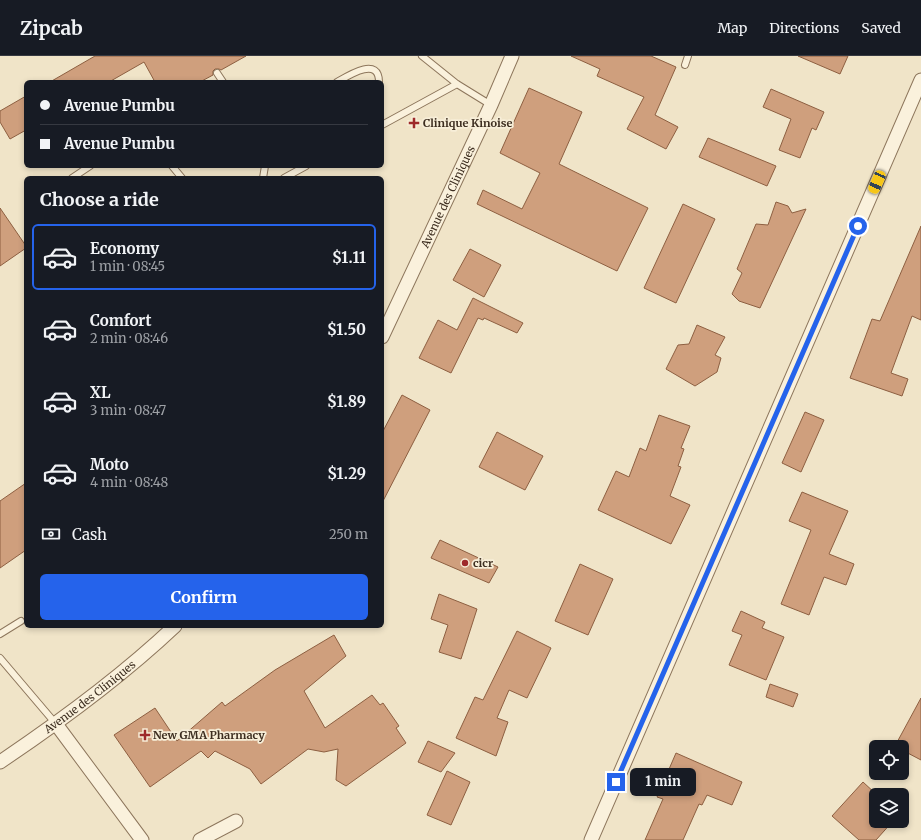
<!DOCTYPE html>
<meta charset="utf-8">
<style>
:root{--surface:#171b24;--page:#242831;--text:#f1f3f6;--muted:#9ea1a6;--line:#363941;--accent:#2563eb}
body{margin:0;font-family:Merriweather,serif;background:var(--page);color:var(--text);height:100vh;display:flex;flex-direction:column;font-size:15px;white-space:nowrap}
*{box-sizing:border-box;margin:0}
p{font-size:13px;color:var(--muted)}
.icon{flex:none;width:22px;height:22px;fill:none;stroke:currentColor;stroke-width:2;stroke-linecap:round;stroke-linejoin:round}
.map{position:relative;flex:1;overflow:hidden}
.drawer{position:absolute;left:24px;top:120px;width:360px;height:452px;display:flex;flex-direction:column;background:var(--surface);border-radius:6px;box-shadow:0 2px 6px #0003}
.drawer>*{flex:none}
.hud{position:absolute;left:24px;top:24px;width:360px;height:88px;border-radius:6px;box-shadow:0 2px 6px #0003;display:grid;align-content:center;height:88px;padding:0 16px;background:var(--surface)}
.controls{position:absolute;left:869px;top:684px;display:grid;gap:8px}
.controls a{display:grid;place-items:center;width:40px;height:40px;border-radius:6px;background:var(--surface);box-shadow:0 2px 6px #0003;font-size:20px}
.end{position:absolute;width:18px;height:18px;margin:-9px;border:5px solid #2563eb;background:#fff;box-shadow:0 0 0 2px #fff}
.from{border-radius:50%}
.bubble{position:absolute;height:28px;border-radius:6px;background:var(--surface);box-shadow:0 2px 6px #0003;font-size:13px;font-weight:700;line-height:28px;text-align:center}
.car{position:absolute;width:12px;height:24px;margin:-12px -6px;border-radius:5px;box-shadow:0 0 3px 1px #0007;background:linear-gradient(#f5c518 24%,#345 0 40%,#f5c518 0 76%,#345 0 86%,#f5c518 0)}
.hud b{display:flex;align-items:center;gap:14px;height:38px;font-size:15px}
.hud b+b{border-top:1px solid var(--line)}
.hud i{width:10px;height:10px;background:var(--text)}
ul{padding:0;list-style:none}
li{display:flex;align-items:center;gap:12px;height:66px;margin:0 8px 6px;padding:0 8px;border:2px solid transparent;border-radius:6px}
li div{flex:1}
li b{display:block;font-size:15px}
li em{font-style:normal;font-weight:700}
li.on{border-color:var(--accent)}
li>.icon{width:36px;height:36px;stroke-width:1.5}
h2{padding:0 16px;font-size:18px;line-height:48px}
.pay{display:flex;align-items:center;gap:10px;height:44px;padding:0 16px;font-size:15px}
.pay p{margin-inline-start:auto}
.cta{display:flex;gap:8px;margin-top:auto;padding:8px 16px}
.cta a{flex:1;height:46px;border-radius:6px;background:var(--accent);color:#fff;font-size:16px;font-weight:700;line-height:46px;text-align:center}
header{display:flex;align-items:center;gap:24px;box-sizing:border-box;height:56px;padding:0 20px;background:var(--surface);border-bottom:1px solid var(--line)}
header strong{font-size:19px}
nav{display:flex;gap:22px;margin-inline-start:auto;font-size:14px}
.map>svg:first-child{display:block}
</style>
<header>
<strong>Zipcab</strong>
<nav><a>Map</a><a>Directions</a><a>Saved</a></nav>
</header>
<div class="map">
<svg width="921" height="784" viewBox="0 0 921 784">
<rect width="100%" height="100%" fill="#f0e4c8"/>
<path fill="#cf9f7d" stroke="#8d5f41" d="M95,0h151l-25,14 -2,-1h-4l-2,2v4l-13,7h-45l-11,-20 -35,20h-59z
M571,0h80l25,11 -21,48 23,12 -12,22 -39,-20 17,-32 -47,-21 3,-7z
M798,0h50l-8,18z
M529,32l53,24 -23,52 89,44 -31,63 -140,-67 6,-14 39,19 18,-36 -40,-20z
M771,33l53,23 -8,18 -4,-2 -12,30 -21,-8 12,-31 -28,-12z
M26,40v34l-16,9 -10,-17v-11z
M708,82l68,28 -9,20 -68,-29z
M776,146l12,4 4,7 14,-4 -46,99 -21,-7 -7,-7 10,-21 -5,-4 19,-45 12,1z
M683,148l32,15 -39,84 -32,-15z
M0,152l26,38v2l-26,18z
M921,170v94l-9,-4 -21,57 17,6 -6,17 -52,-18 22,-59 8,2z
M470,193l31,16 -17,32 -31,-17z
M473,242l50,25 -6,10 -33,-15 -1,2 -5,-2 -27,55 -32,-15 19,-38 19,10z
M697,269l28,12 -10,18 6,3 -4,14 -22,14 -29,-17 12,-24 11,-1z
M402,339l28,15 -48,93v-70z
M805,356l19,8 -23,52 -19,-9z
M659,359l31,11 -9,22 3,1 -6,17 3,1 -11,29 20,9 -19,39 -73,-34 18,-39 13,6 11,-29 6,3z
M497,376l46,24 -18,34 -46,-23z
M26,427v67l-26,18v-67z
M802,436l46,19 -19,43 25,10 -8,21 -22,-8 -15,38 -28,-11 30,-74 -22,-9z
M440,484l58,27 -9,16 -58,-25z
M580,508l33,15 -25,56 -33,-14z
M439,538l38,15 -16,50 -22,-7 9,-27 -17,-6z
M741,555l24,11 -3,6 22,9 -18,43 -37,-15 13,-30 -10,-4z
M517,575l34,17 -24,50 -18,-8 -12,28 11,4 -12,34 -40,-18 19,-41 8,3z
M334,579l12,21 -42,35 21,37 47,-33 8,10 3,-2 16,23 -3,2 10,15 -60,43 -10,-6 2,-31 -14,3 -16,-3 -47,35 -11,-15 -35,-18 -7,7 -7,-7 -51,36 -36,-52 41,-27 22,33 45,-39 3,4 50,-36z
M770,628l28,10 -5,13 -27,-10z
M921,642v62l-19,-10v-3l-7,-1z
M428,685l27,12 -14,19 -23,-10z
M676,697l66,29 -10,23 -25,-10 -5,10 -3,-1 -16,36h-38l18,-41 -6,-2z
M447,715l23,11 -19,43 -24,-10z
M863,726l13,12v27h17l-17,19h-17l-27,-24z"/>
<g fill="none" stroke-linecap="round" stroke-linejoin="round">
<g stroke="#8d765c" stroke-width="8">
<path id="lane" d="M422,0l35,28 34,21
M685,9l3,-9
M217,17l6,9
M337,26c12,-7 42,-26 42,0
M382,69l75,-41
M172,110l10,12
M72,122l18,-12
M263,122l2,-12
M284,122l22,-12
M0,578l21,-13
M0,602l56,66"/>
</g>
<g stroke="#8d765c" stroke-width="15">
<g id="street">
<path id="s1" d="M382,281l109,-232 21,-49"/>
<path d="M56,668l86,116"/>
<path id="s2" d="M0,706c61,-41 121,-85 175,-136"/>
<path d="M200,784l36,-19"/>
<path d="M591,784l330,-760"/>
</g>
</g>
<use href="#lane" stroke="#faf1dc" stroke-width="6"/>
<use href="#street" stroke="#faf1dc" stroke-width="13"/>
</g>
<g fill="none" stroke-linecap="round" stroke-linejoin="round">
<path stroke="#2563eb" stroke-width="5" d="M616,726l242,-556"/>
</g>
<g fill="#9e2a2b" stroke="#f7eed8" stroke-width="1.5">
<path d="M412 61h4v4h4v4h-4v4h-4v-4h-4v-4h4z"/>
<circle cx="465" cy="507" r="4"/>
<path d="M143 673h4v4h4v4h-4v4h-4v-4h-4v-4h4z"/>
</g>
<g text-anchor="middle" stroke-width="3.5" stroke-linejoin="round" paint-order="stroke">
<g font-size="11" font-weight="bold" fill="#3d2e20" stroke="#f7eed8" text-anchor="start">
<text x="423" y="71">Clinique Kinoise</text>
<text x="473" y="511">cicr</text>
<text x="153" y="683">New GMA Pharmacy</text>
</g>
<g font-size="11" fill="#3d2e20" stroke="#f7eed8">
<text dy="4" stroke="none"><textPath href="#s1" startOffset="155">Avenue des Cliniques</textPath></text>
<text dy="4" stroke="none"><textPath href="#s2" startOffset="111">Avenue des Cliniques</textPath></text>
</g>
</g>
</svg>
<div class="controls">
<a><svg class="icon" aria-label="locate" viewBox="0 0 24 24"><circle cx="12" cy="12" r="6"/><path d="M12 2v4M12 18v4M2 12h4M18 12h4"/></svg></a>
<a><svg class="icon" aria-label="layers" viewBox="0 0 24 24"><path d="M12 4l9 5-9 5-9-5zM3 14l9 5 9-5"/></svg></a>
</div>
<i class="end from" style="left:858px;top:170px"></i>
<i class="end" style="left:616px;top:726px"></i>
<div class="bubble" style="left:630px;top:712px;width:66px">1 min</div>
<i class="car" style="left:877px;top:126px;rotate:204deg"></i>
<div class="hud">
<b><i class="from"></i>Avenue Pumbu</b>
<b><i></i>Avenue Pumbu</b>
</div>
<section class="drawer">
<h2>Choose a ride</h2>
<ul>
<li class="on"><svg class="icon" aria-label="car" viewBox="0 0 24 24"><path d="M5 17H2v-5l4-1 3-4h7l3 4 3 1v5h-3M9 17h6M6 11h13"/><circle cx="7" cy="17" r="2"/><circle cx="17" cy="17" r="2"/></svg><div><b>Economy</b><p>1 min · 08:45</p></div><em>$1.11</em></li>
<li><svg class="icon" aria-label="car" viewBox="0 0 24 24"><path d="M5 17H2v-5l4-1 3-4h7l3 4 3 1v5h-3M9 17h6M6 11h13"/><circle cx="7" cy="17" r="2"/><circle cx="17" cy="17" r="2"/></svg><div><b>Comfort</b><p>2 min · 08:46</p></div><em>$1.50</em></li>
<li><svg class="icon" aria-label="car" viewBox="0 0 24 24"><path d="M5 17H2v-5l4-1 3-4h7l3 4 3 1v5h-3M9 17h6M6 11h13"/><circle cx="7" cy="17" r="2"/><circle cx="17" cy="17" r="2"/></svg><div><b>XL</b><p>3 min · 08:47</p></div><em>$1.89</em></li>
<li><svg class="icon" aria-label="car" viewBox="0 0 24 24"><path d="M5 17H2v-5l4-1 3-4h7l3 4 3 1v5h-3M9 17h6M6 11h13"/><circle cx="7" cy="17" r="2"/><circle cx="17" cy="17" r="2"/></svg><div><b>Moto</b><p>4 min · 08:48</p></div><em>$1.29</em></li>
</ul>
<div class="pay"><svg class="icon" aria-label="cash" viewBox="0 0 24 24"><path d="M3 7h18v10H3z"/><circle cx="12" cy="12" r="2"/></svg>Cash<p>250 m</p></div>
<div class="cta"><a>Confirm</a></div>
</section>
</div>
